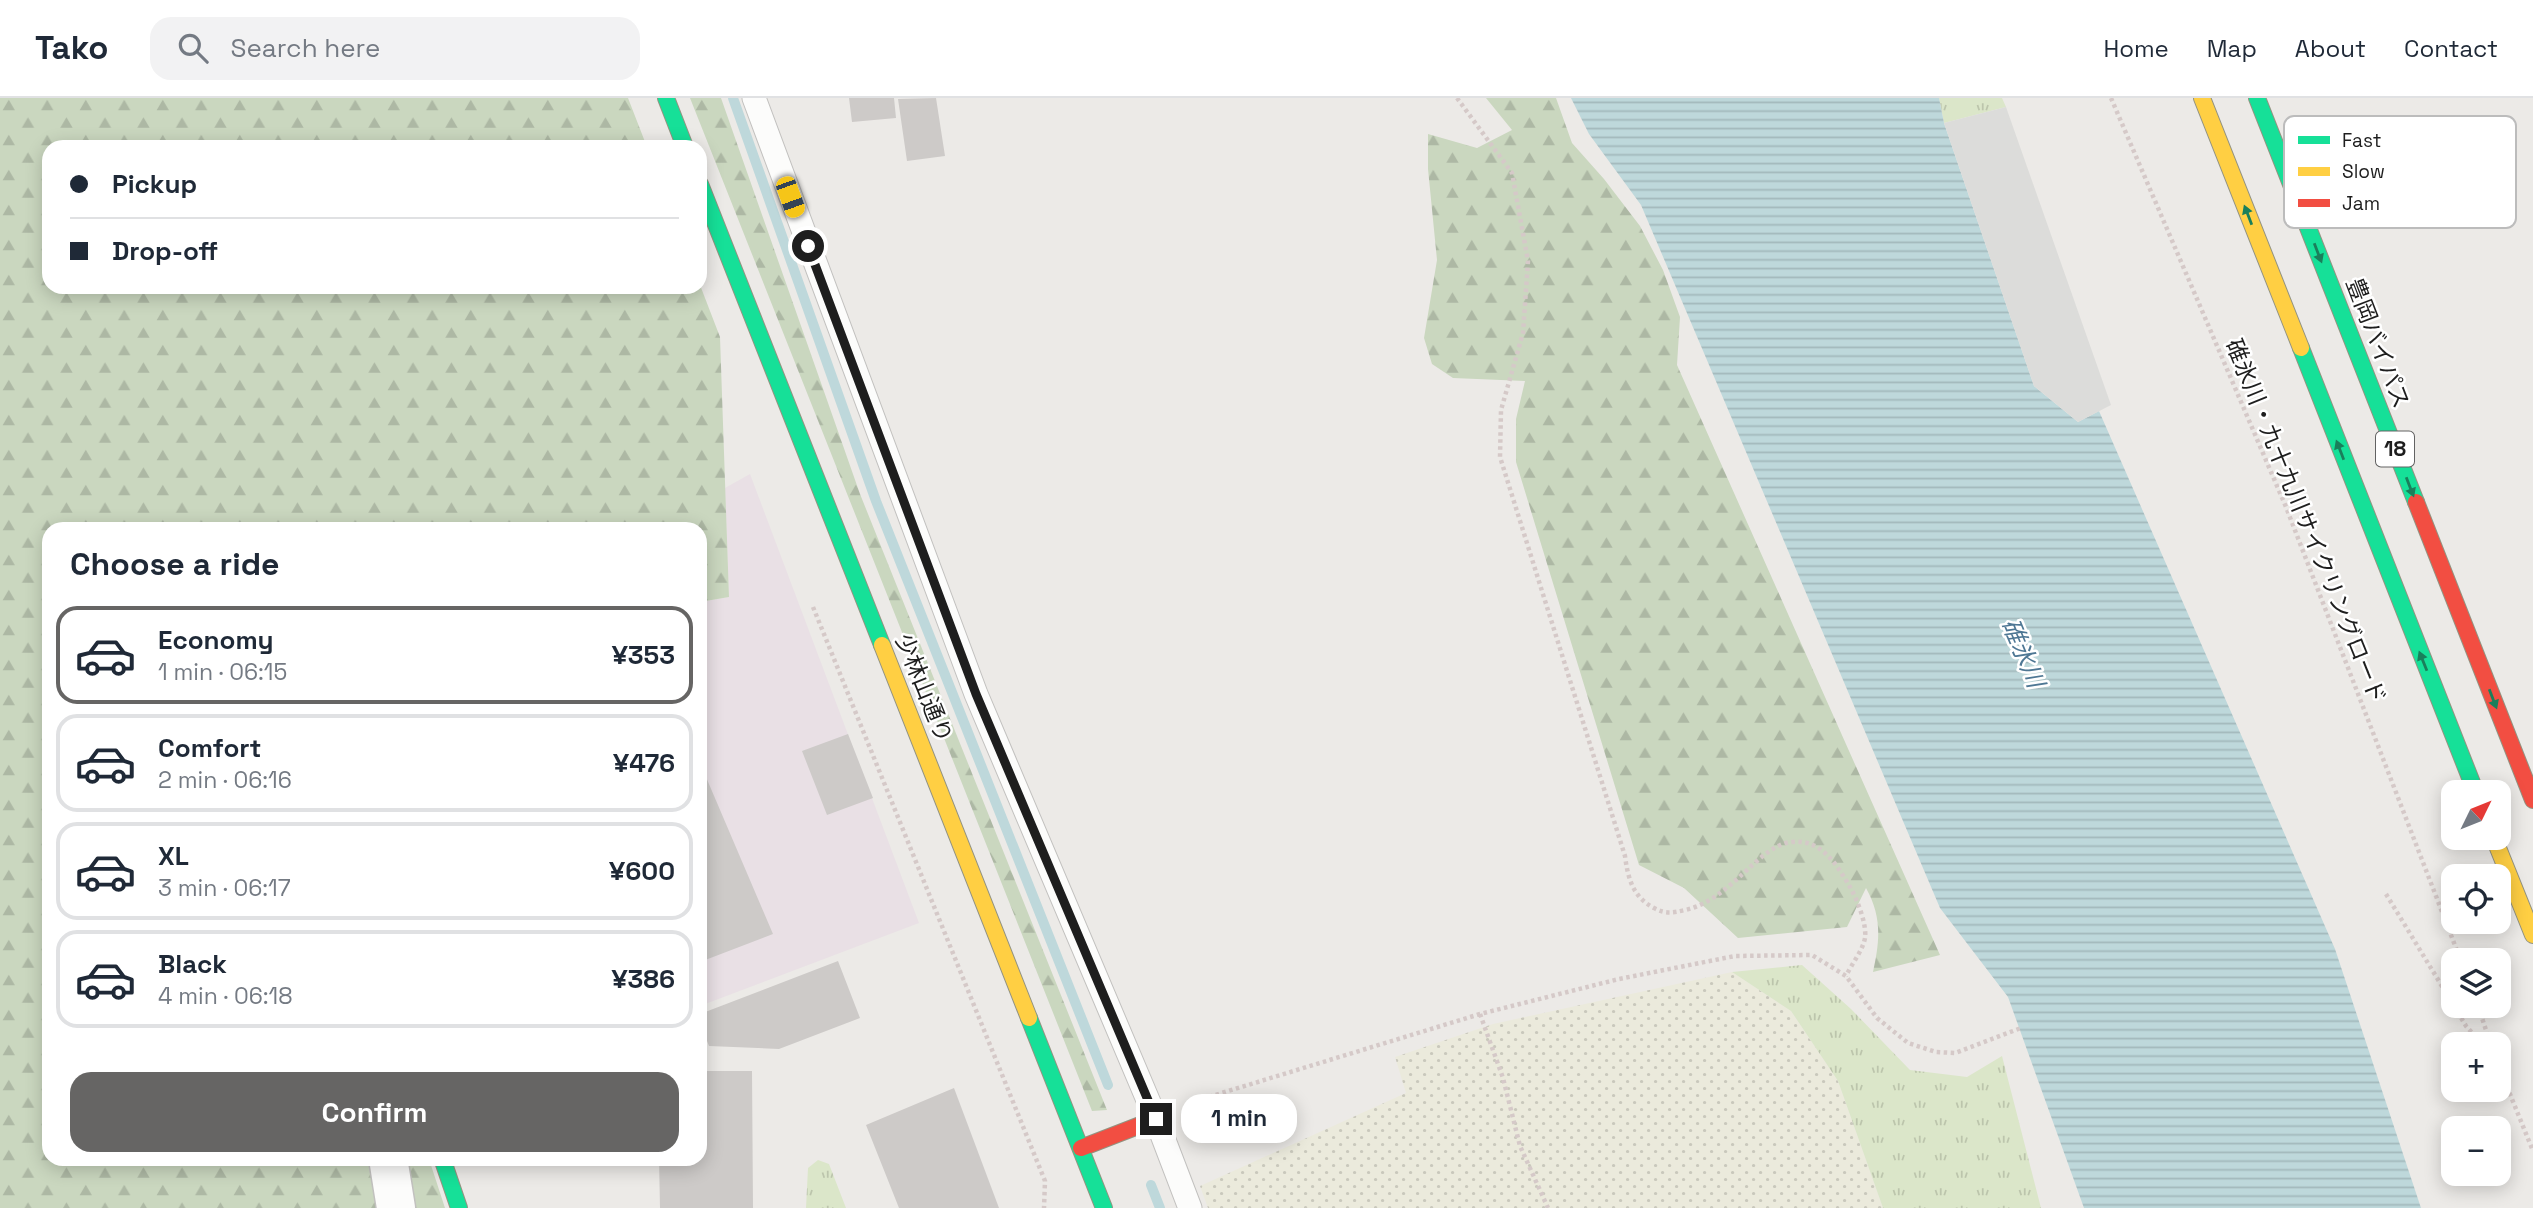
<!DOCTYPE html>
<meta charset="utf-8">
<style>
:root{--surface:#fff;--page:#f2f2f3;--text:#1f2937;--muted:#747a83;--line:#e0e1e3;--accent:#666564}
body{margin:0;font-family:"Space Grotesk","Noto Sans JP",sans-serif;background:var(--page);color:var(--text);height:100vh;display:flex;flex-direction:column;font-size:26px;white-space:nowrap}
*{box-sizing:border-box;margin:0}
p{font-size:23px;color:var(--muted)}
.icon{flex:none;width:38px;height:38px;fill:none;stroke:currentColor;stroke-width:2;stroke-linecap:round;stroke-linejoin:round}
.map{position:relative;flex:1;overflow:hidden}
.drawer{position:absolute;left:42px;top:424px;width:665px;height:644px;display:flex;flex-direction:column;background:var(--surface);border-radius:21px;box-shadow:0 4px 18px #0003}
.drawer>*{flex:none}
.top-card{position:absolute;left:42px;top:42px;width:665px;height:154px;border-radius:21px;box-shadow:0 4px 18px #0003;display:grid;align-content:center;height:154px;padding:0 28px;background:var(--surface)}
.needle{width:46px;rotate:47deg}
.buttons{position:absolute;left:2441px;top:682px;display:grid;gap:14px}
.buttons a{display:grid;place-items:center;width:70px;height:70px;border-radius:14px;background:var(--surface);box-shadow:0 4px 18px #0003;font-size:35px}
.end{position:absolute;width:32px;height:32px;margin:-16px;border:9px solid #1e1e1e;background:#fff;box-shadow:0 0 0 4px #fff}
.from{border-radius:50%}
.bubble{position:absolute;height:49px;border-radius:21px;background:var(--surface);box-shadow:0 4px 18px #0003;font-size:23px;font-weight:600;line-height:49px;text-align:center}
.car{position:absolute;width:21px;height:42px;margin:-21px -10px;border-radius:9px;box-shadow:0 0 5px 2px #0007;background:linear-gradient(#f5c518 24%,#345 0 40%,#f5c518 0 76%,#345 0 86%,#f5c518 0)}
.top-card b{display:flex;align-items:center;gap:24px;height:66px;font-size:26px}
.top-card b+b{border-top:2px solid var(--line)}
.top-card i{width:18px;height:18px;background:var(--text)}
ul{padding:0;list-style:none}
li{display:flex;align-items:center;gap:21px;height:98px;margin:0 14px 10px;padding:0 14px;border:4px solid var(--line);border-radius:21px}
li div{flex:1}
li b{display:block;font-size:26px}
li em{font-style:normal;font-weight:600}
li.on{border-color:var(--accent)}
li>.icon{width:63px;height:63px;stroke-width:1.5}
h2{padding:0 28px;font-size:32px;line-height:84px}
.action{display:flex;gap:14px;margin-top:auto;padding:14px 28px}
.action a{flex:1;height:80px;border-radius:21px;background:var(--accent);color:#fff;font-size:28px;font-weight:600;line-height:80px;text-align:center}
header{display:flex;align-items:center;gap:42px;box-sizing:border-box;height:98px;padding:0 35px;background:var(--surface);border-bottom:2px solid var(--line)}
header strong{font-size:33px}
nav{display:flex;gap:38px;margin-inline-start:auto;font-size:24px}
.search{width:490px;height:63px;background:var(--page);display:flex;align-items:center;gap:18px;box-sizing:border-box;padding:0 24px;border-radius:21px;color:var(--muted);font-size:26px}
.map>svg:first-child{display:block}
</style>
<header>
<strong>Tako</strong>
<div class="search"><svg class="icon" aria-label="search" viewBox="0 0 24 24"><circle cx="10" cy="10" r="6"/><path d="M15 15l6 6"/></svg>Search here</div>
<nav><a>Home</a><a>Map</a><a>About</a><a>Contact</a></nav>
</header>
<div class="map">
<svg width="2533" height="1110" viewBox="0 0 2533 1110">
<defs>
<pattern id="farmland-dots" width="8" height="8" patternUnits="userSpaceOnUse" patternTransform="scale(1.75)"><rect width="8" height="8" fill="#ebeadc"/><path d="M2 2h.1M6 6h.1" fill="none" stroke="#c9c8bc" stroke-width="1.8" stroke-linecap="round"/></pattern>
<pattern id="grass-tufts" width="24" height="20" patternUnits="userSpaceOnUse" patternTransform="scale(1.75)"><rect width="24" height="20" fill="#dbe6c9"/><path d="M3 7l-1-3M5 7V3M7 7l1-3M15 17l-1-3M17 17v-4M19 17l1-3" fill="none" stroke="#bcc5ac"/></pattern>
<pattern id="forest-firs" width="22" height="20" patternUnits="userSpaceOnUse" patternTransform="scale(1.75)"><rect width="22" height="20" fill="#cad7bf"/><path d="M5 1l3.5 6h-7zM16 11l3.5 6h-7z" fill="#adb8a4"/></pattern>
<pattern id="water-rules" width="6" height="5" patternUnits="userSpaceOnUse" patternTransform="scale(1.75)"><rect width="6" height="5" fill="#bed8db"/><path d="M0 2.5h6" fill="none" stroke="#a3b9bc"/></pattern>
</defs>
<rect width="100%" height="100%" fill="#eceae7"/>
<path fill="#e9e0e5" d="M750,376l169,449 -219,83v-404l29,-5 -4,-109z"/>
<path fill="url(#farmland-dots)" d="M1732,874l59,39 47,70 45,127h-675l-8,-22 206,-93 -11,-36 98,-33z"/>
<path fill="url(#grass-tufts)" d="M1939,0h63l4,9 -62,16z
M1802,867l49,44 59,61 57,7 35,-21 39,152h-158l-45,-127 -47,-70 -59,-39z
M818,1062l11,4 17,44h-40l2,-40z"/>
<path fill="url(#forest-firs)" d="M0,0h628l19,49h-598v140l651,-2 20,52 9,260 -29,5v-74h-651v630l380,1 16,49h-445z
M690,0h31l139,396 247,616 -15,1z
M1486,0h70l16,45 32,36 36,47 23,44 17,47 -3,48 263,590 -67,17c7,-32 9,-55 -7,-84l-19,39 -109,11 -54,-50 -45,-23 -123,-403v-43l9,-38 -72,-3 -21,-14 -8,-26 13,-78 -9,-91v-35l49,14 35,-18z"/>
<path fill="url(#water-rules)" d="M1571,0h368l5,25 90,263 44,36 21,-11 236,538 86,259h-337l-76,-211 -68,-89 -299,-703 -52,-71z"/>
<path fill="#dcdcda" d="M2006,9l105,298 -33,17 -44,-36 -90,-263z"/>
<g fill="none" stroke-linecap="round" stroke-linejoin="round">
<path stroke="#bed8db" stroke-width="10" d="M733,0l143,403 232,584
M1151,1087l9,23"/>
</g>
<path fill="#cdcac8" d="M849,0h45l2,20 -44,4z
M936,0l9,58 -38,5 -9,-62z
M848,636l25,64 -46,17 -25,-64z
M700,665l73,171 -73,28z
M838,863l22,57 -81,31 -70,-3 -9,-23v-9z
M700,973h52l1,137h-93l-1,-50h41z
M954,990l45,120h-100l-33,-83z"/>
<g fill="none" stroke-linecap="round" stroke-linejoin="round">
<g stroke="#c2c1bf" stroke-width="25">
<path id="lane" d="M754,0l222,596 180,425 34,89"/>
</g>
<g stroke="#c2c1bf" stroke-width="41">
<path id="street" d="M388,1060l8,50"/>
</g>
<g stroke="#939381" stroke-width="18">
<path id="fast" d="M666,0l19,49
M2257,0l159,404
M700,86l182,461
M2301,250l175,445
M1029,920l75,190
M442,1060l17,50"/>
</g>
<g stroke="#939381" stroke-width="18">
<path id="slow" d="M2202,0l99,250
M882,547l147,373
M2494,740l39,97"/>
</g>
<g stroke="#939381" stroke-width="18">
<path id="jam" d="M2416,404l117,298
M1081,1050l75,-29"/>
</g>
<path stroke="#d5c9c8" stroke-width="4.5" stroke-dasharray="3.5 3.5" stroke-linecap="butt" d="M1457,0l55,75 16,88 -5,72 -22,77 -1,47 125,399c3,23 8,41 29,52 11,6 18,5 31,2 46,-10 73,-64 106,-68 30,-4 46,23 59,45 7,12 17,37 15,51 -2,12 -14,27 -19,38
M2111,0l175,409 175,454
M813,509l232,574 -1,27
M2386,796l68,112
M2454,908l12,20 17,19
M2478,908l13,39
M1480,916l23,64 17,68 28,62
M2499,969l34,84
M1189,1005l291,-89 139,-35 116,-23 77,-1 34,21 31,42 31,25 28,9 19,1 66,-25"/>
<use href="#lane" stroke="#fcfcfb" stroke-width="23"/>
<use href="#street" stroke="#fcfcfb" stroke-width="38"/>
<use href="#fast" stroke="#16e098" stroke-width="16"/>
<use href="#slow" stroke="#ffcf43" stroke-width="16"/>
<use href="#jam" stroke="#f24e42" stroke-width="16"/>
</g>
<defs><path id="oneway-solid" d="M-6-.8H1V-3.2L6.5 0L1 3.2V.8H-6Z" transform="scale(1.75)"/></defs>
<g fill="#1a7f5b">
<use href="#oneway-solid" transform="translate(2248 117) rotate(-111)"/>
<use href="#oneway-solid" transform="translate(2318 155) rotate(69)"/>
<use href="#oneway-solid" transform="translate(2340 352) rotate(-111)"/>
<use href="#oneway-solid" transform="translate(2410 389) rotate(69)"/>
<use href="#oneway-solid" transform="translate(2423 563) rotate(-112)"/>
<use href="#oneway-solid" transform="translate(2493 601) rotate(69)"/>
</g>
<g fill="none" stroke-linecap="round" stroke-linejoin="round">
<path stroke="#1e1e1e" stroke-width="9" d="M808,148l168,448 180,425"/>
</g>
<g text-anchor="middle" stroke-width="5" stroke-linejoin="round" paint-order="stroke">
<rect fill="#fff" stroke="#626262" stroke-width="2" x="2376" y="333.5" width="38" height="35" rx="5"/>
<g font-size="21" font-weight="bold" fill="#1e1e1e">
<text x="2395" y="358">18</text>
</g>
<g font-size="23" fill="#1e1e1e" stroke="#fff">
<text transform="translate(2378 245) rotate(69)" y="8">豊岡バイパス</text>
<text transform="translate(2306 423) rotate(68)" y="8">碓氷川・九十九川サイクリングロード</text>
<text transform="translate(924 590) rotate(68)" y="8">少林山通り</text>
</g>
<g font-size="24" font-style="italic" fill="#4e7794" stroke="#fff">
<text transform="translate(2023 555) rotate(67)" y="8">碓氷川</text>
</g>
</g>
<rect x="2284" y="18" width="232" height="112" rx="10" fill="#fff" stroke="#bcbcbc" stroke-width="2"/>
<rect x="2298" y="38" width="32" height="8" fill="#16e098"/>
<rect x="2298" y="69" width="32" height="9" fill="#ffcf43"/>
<rect x="2298" y="101" width="32" height="8" fill="#f24e42"/>
<g font-size="19" fill="#1e1e1e">
<text x="2342" y="49">Fast</text>
<text x="2342" y="80">Slow</text>
<text x="2342" y="112">Jam</text>
</g>
</svg>
<div class="buttons">
<a><svg class="needle" viewBox="-14 -14 28 28"><path d="M0-13l5 13h-10z" fill="#e53935"/><path d="M0 13l5-13h-10z" fill="#747a83"/></svg></a>
<a><svg class="icon" aria-label="locate" viewBox="0 0 24 24"><circle cx="12" cy="12" r="6"/><path d="M12 2v4M12 18v4M2 12h4M18 12h4"/></svg></a>
<a><svg class="icon" aria-label="layers" viewBox="0 0 24 24"><path d="M12 4l9 5-9 5-9-5zM3 14l9 5 9-5"/></svg></a>
<a>+</a>
<a>−</a>
</div>
<i class="end from" style="left:808px;top:148px"></i>
<i class="end" style="left:1156px;top:1021px"></i>
<div class="bubble" style="left:1181px;top:996px;width:116px">1 min</div>
<i class="car" style="left:790px;top:99px;rotate:160deg"></i>
<div class="top-card">
<b><i class="from"></i>Pickup</b>
<b><i></i>Drop-off</b>
</div>
<section class="drawer">
<h2>Choose a ride</h2>
<ul>
<li class="on"><svg class="icon" aria-label="car" viewBox="0 0 24 24"><path d="M5 17H2v-5l4-1 3-4h7l3 4 3 1v5h-3M9 17h6M6 11h13"/><circle cx="7" cy="17" r="2"/><circle cx="17" cy="17" r="2"/></svg><div><b>Economy</b><p>1 min · 06:15</p></div><em>¥353</em></li>
<li><svg class="icon" aria-label="car" viewBox="0 0 24 24"><path d="M5 17H2v-5l4-1 3-4h7l3 4 3 1v5h-3M9 17h6M6 11h13"/><circle cx="7" cy="17" r="2"/><circle cx="17" cy="17" r="2"/></svg><div><b>Comfort</b><p>2 min · 06:16</p></div><em>¥476</em></li>
<li><svg class="icon" aria-label="car" viewBox="0 0 24 24"><path d="M5 17H2v-5l4-1 3-4h7l3 4 3 1v5h-3M9 17h6M6 11h13"/><circle cx="7" cy="17" r="2"/><circle cx="17" cy="17" r="2"/></svg><div><b>XL</b><p>3 min · 06:17</p></div><em>¥600</em></li>
<li><svg class="icon" aria-label="car" viewBox="0 0 24 24"><path d="M5 17H2v-5l4-1 3-4h7l3 4 3 1v5h-3M9 17h6M6 11h13"/><circle cx="7" cy="17" r="2"/><circle cx="17" cy="17" r="2"/></svg><div><b>Black</b><p>4 min · 06:18</p></div><em>¥386</em></li>
</ul>
<div class="action"><a>Confirm</a></div>
</section>
</div>
